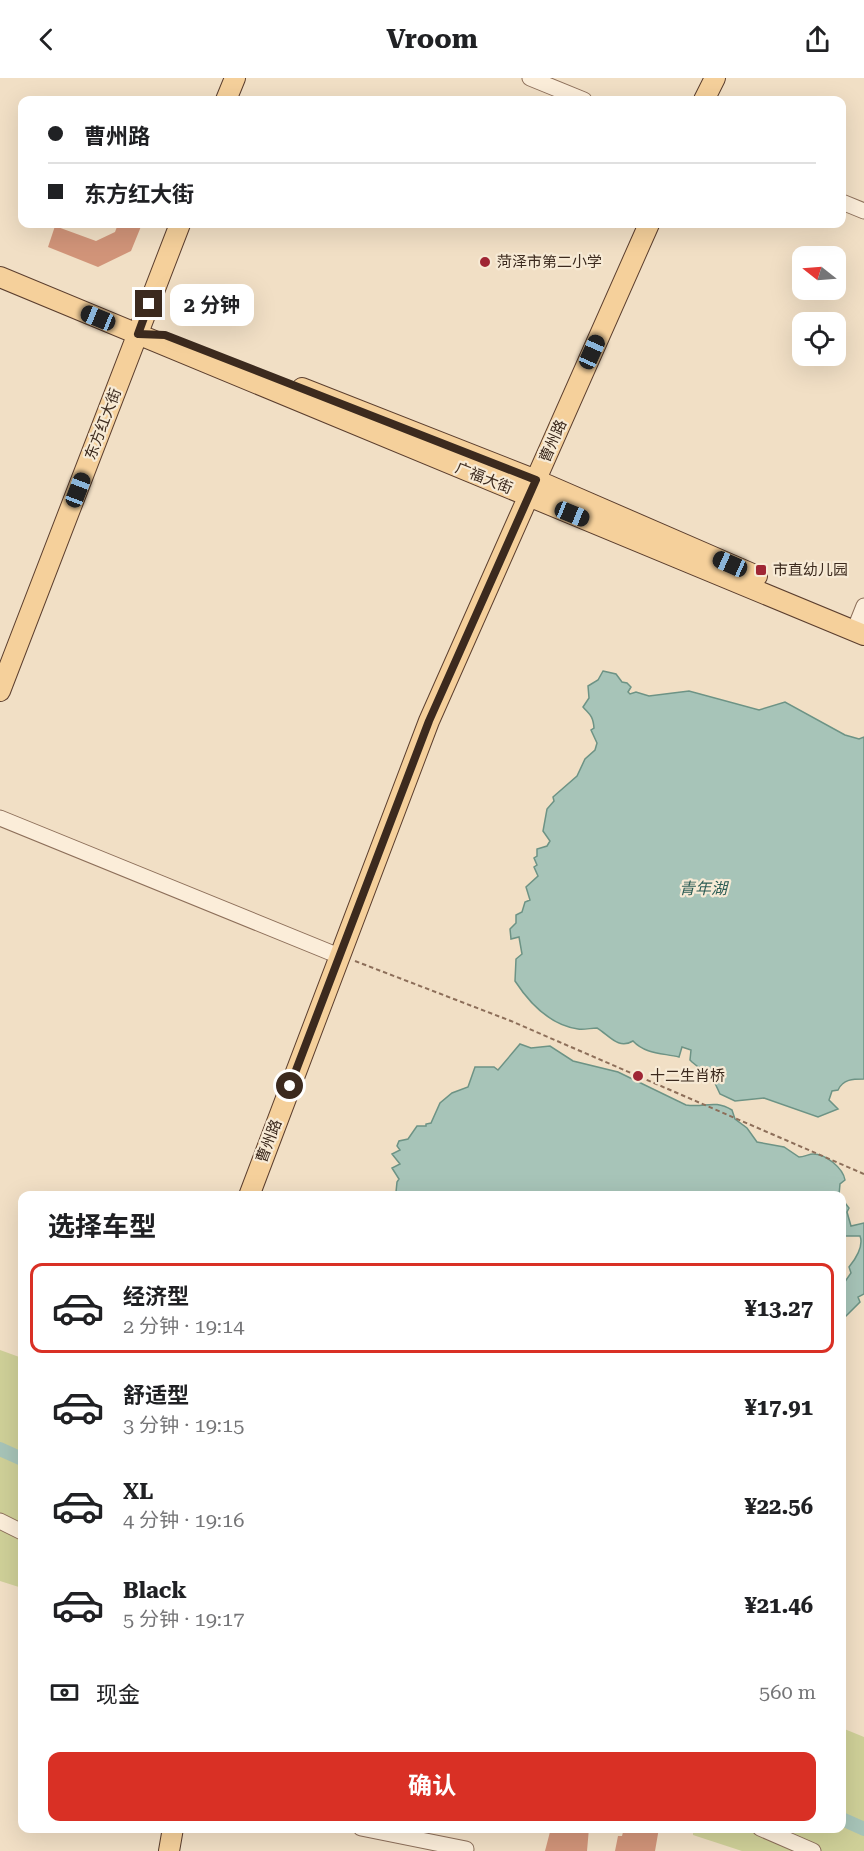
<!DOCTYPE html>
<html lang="zh">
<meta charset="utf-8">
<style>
:root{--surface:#fff;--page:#f6f6f6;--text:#202124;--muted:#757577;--line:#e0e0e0;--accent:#d93025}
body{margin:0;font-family:"Roboto Serif","Noto Sans SC",serif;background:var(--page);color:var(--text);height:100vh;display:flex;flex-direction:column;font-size:22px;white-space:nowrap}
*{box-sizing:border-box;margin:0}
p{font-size:20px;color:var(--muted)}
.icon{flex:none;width:33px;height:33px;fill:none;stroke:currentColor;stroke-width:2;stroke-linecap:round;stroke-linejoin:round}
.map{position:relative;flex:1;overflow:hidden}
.side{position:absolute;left:18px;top:1113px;width:828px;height:642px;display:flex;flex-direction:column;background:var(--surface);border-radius:12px;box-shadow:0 6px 24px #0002}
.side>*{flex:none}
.hud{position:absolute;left:18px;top:18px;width:828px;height:132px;border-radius:12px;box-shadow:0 6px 24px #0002;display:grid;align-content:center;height:132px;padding:0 30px;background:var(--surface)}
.needle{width:39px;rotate:287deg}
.controls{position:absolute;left:792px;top:168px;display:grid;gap:12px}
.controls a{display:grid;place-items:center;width:54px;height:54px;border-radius:12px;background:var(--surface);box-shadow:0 6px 24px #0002;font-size:30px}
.end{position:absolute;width:27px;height:27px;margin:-14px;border:8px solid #3c2a1e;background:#fff;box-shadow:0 0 0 3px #fff}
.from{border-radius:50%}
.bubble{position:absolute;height:42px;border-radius:12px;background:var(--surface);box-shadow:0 6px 24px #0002;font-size:20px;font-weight:700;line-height:42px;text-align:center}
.car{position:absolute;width:18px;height:36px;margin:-18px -9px;border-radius:8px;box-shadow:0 0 4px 2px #0007;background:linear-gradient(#222 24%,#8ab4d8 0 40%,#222 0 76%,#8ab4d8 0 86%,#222 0)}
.hud b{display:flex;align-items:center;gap:21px;height:57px;font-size:22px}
.hud b+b{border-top:2px solid var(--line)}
.hud i{width:15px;height:15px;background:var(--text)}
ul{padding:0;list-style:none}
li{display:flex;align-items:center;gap:18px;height:90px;margin:0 12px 9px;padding:0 18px;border:3px solid transparent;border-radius:12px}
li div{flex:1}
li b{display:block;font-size:22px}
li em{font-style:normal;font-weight:700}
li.on{border-color:var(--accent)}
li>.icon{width:54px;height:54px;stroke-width:1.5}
h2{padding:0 30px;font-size:27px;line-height:72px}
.pay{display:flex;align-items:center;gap:15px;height:66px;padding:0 30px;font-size:22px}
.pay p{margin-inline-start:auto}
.primary-button{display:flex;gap:12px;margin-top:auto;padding:12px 30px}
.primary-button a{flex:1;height:69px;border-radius:12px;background:var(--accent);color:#fff;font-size:24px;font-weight:700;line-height:69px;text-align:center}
header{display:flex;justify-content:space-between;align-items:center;height:78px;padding:0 30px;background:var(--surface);font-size:27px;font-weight:700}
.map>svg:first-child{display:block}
</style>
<header><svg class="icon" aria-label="back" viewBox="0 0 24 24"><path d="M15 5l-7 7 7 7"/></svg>Vroom<svg class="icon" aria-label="share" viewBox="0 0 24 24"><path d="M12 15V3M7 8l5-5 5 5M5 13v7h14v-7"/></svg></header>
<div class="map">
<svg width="864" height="1773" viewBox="0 0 864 1773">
<rect width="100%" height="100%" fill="#f1dfc5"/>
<path fill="#cfd098" d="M0,1272l22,8v230l-22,-7z
M842,1650l22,9v114h-122l-49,-16v-7h149z"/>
<path fill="#a7c4b8" stroke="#6d9385" stroke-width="1.5" d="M603,593l13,3 6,8 5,1 4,4 -3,5 2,2 6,-2 13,4 40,-5 70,19 26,-8 60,33 14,4 5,-2v342c-11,0 -21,0 -26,11l-6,1 -3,9 9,9 -20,8 -54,-19 -29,3 -15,-7 -7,-15 -21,-17 -2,-2 1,-10 -9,-3 -3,10c-17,-4 -34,-3 -46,-16 -15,9 -24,-6 -36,-13 -6,0 -13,2 -19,1 -28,-4 -48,-25 -63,-48l1,-22 6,-5 -3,-17 -8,2 -1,-10 6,-6v-8l6,-3 3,-10 5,-2 -4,-13 12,-11 -4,-9 3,-2 -3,-7 3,-2v-7l10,-3 3,-5 -7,-10 4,-22 7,-8 -1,-4 24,-21 8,-17 10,-9 2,-7 -6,-13 3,-2c-1,-13 -5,-14 -11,-21l6,-9 -1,-12 10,-6z
M520,966l11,4 19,-2 23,15 45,11 68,33c20,3 27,-6 46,5l3,9 12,9 10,14 27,5 15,10c5,0 10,-3 14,-3 13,0 30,14 32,26l-5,4 -1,11h-447l4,-3 1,-10 2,-3 -7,-11 8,-4 -8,-10 8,-4 -3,-4 2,-5 9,-2 9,-13h9v-2l5,-1 9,-20 12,-10 16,-6 7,-20h19l4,3z
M842,1121l7,9 -2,4 4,14 13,-3v71l-6,3 2,5 -18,18v-34l9,-13 -2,-6c6,-7 15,-21 11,-31h-18z"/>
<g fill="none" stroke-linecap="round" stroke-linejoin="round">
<path stroke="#a7c4b8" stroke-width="14" d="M0,1371l22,10
M842,1741l22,10"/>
</g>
<path fill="#d19479" d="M118,146h24l-11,27 -33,16 -50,-20 7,-21 41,15 19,-9z
M551,1750h38l-2,23h-42z
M624,1750h35l-4,23h-40l3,-15h4z"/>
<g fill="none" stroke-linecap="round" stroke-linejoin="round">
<g stroke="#8d6f5a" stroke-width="17">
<path id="minor" d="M530,0l54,22
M842,124l22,9
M854,553l10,-25
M0,740l339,138
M0,1443l22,11
M361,1750l105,21 -1,2
M760,1750l53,23"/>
</g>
<g stroke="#5b3e2e" stroke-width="22">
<path id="major" d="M226,22l9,-22
M704,22l11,-22
M0,199l864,358
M302,310l234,92 221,96
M0,613l180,-467
M249,1118l180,-475 220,-497
M169,1773l4,-23"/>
</g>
<path stroke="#8d6f5a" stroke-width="2" stroke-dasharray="4.5 3" stroke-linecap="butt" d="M355,883l156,60 353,153"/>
<use href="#minor" stroke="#fbedd9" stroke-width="15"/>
<use href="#major" stroke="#f5d09b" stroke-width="20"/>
</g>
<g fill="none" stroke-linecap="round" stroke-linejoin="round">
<path stroke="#3c2a1e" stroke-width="8" d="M149,226l-11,30 27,1 371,145 -107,241 -139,365"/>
</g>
<g fill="#9f2634" stroke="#f7ead5" stroke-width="2">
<circle cx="485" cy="184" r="6"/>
<rect x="755" y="486" width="12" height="12" rx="3"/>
<circle cx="638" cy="998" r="6"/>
</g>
<g text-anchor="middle" stroke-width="4.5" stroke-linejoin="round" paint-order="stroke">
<g font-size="15" fill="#3c2a1e" stroke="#f7ead5" text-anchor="start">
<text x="497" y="189">菏泽市第二小学</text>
<text x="773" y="497">市直幼儿园</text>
<text x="650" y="1003">十二生肖桥</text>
</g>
<g font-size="15" fill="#3c2a1e" stroke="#f7ead5">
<text transform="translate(103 346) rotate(-69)" y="5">东方红大街</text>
<text transform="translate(553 363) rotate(-66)" y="5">曹州路</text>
<text transform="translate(484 400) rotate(22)" y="5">广福大街</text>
<text transform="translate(269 1063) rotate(-69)" y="5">曹州路</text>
</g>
<g font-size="16" font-style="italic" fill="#2d5d55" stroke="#f7ead5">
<text x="703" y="816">青年湖</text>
</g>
</g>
</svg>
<div class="controls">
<a><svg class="needle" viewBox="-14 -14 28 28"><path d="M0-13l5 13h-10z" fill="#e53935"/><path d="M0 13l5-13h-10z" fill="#757577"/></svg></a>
<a><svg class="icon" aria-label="locate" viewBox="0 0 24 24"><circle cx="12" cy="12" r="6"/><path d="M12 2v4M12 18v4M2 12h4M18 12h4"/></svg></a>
</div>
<i class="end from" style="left:290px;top:1008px"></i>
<i class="end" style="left:149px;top:226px"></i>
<div class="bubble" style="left:170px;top:206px;width:84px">2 分钟</div>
<i class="car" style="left:98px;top:240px;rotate:292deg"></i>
<i class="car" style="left:592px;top:274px;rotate:24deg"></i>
<i class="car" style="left:78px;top:412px;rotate:21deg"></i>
<i class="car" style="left:572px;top:436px;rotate:112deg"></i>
<i class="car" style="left:730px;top:486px;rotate:294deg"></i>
<div class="hud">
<b><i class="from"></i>曹州路</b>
<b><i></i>东方红大街</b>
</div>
<section class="side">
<h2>选择车型</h2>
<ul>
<li class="on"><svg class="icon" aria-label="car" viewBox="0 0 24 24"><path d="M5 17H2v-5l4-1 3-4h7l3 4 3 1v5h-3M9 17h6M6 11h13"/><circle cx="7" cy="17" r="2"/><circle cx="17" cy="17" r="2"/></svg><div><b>经济型</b><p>2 分钟 · 19:14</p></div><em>¥13.27</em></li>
<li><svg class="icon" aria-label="car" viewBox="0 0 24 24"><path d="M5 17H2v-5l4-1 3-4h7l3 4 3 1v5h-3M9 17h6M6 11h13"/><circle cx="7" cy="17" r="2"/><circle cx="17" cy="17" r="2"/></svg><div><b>舒适型</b><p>3 分钟 · 19:15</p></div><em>¥17.91</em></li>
<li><svg class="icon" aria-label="car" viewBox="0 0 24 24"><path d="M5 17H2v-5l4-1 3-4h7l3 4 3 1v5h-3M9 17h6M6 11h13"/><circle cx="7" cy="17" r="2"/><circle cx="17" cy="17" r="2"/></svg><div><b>XL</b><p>4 分钟 · 19:16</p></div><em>¥22.56</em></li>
<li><svg class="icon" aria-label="car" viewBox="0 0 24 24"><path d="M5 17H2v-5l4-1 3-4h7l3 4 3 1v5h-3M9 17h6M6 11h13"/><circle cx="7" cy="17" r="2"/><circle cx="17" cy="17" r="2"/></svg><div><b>Black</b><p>5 分钟 · 19:17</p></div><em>¥21.46</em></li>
</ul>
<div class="pay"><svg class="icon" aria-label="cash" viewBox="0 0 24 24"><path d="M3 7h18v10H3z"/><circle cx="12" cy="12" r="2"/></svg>现金<p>560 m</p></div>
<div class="primary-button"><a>确认</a></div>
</section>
</div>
